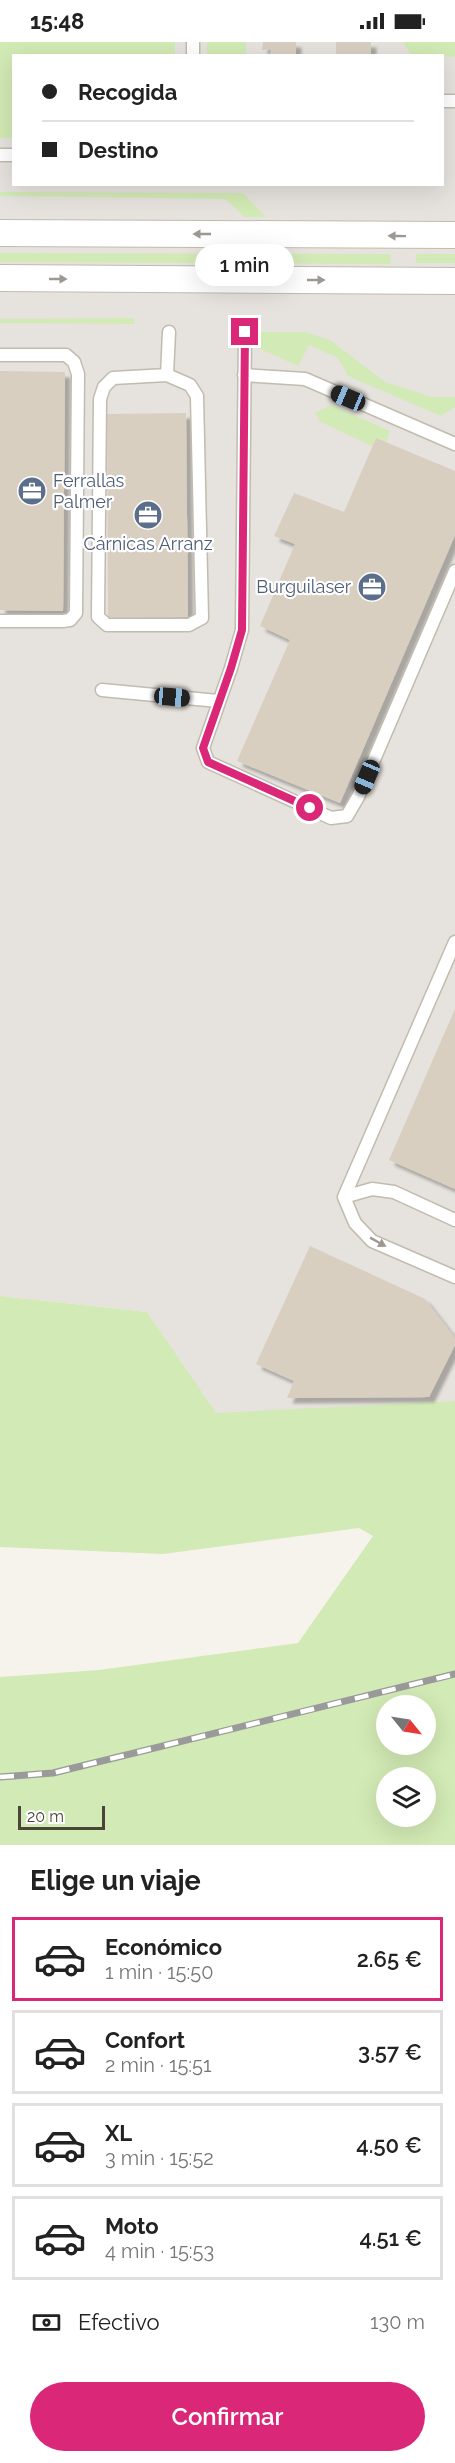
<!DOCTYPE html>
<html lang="es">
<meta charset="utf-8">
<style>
:root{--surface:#fff;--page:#f2f2f2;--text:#222;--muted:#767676;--line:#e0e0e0;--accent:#db2777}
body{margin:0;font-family:Raleway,sans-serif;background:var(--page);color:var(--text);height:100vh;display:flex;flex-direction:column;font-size:22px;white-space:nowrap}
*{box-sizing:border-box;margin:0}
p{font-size:20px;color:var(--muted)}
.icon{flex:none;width:33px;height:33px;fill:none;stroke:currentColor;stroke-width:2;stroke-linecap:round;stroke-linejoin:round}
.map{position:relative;height:1803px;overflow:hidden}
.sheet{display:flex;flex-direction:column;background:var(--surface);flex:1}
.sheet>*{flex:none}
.top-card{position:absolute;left:12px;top:12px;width:432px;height:132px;border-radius:0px;box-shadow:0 6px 24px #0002;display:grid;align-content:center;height:132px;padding:0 30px;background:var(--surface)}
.needle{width:39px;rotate:120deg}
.buttons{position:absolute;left:376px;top:1653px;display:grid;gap:12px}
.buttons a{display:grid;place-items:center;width:60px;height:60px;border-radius:50%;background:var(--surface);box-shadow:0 6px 24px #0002;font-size:30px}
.scale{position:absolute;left:18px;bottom:15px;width:87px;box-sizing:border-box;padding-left:6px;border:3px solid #4b4439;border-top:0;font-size:16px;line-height:21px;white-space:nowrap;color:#4b4439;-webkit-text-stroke:4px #fff;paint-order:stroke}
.end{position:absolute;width:27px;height:27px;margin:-14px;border:8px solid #db2777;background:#fff;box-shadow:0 0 0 3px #fff}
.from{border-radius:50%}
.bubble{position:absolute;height:42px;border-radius:21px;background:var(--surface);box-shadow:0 6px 24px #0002;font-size:20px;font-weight:600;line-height:42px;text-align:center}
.car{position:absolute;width:18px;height:36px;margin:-18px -9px;border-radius:8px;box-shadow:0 0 4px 2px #0007;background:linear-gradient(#222 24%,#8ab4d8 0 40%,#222 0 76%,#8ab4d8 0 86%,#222 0)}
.top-card b{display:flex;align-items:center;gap:21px;height:57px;font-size:22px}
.top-card b+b{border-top:2px solid var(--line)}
.top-card i{width:15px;height:15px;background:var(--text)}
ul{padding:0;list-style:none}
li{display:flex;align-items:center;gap:18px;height:84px;margin:0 12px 9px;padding:0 18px;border:3px solid var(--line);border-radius:0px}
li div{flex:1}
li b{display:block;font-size:22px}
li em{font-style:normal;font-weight:600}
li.on{border-color:var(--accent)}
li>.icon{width:54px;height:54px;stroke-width:1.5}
h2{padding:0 30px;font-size:27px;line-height:72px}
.pay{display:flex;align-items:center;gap:15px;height:66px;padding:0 30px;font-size:22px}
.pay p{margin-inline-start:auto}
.button{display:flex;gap:12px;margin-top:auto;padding:12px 30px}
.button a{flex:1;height:69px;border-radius:36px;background:var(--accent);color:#fff;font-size:24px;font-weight:600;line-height:69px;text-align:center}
.status{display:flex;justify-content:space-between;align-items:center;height:42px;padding:0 30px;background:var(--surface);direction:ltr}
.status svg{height:16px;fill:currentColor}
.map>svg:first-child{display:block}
</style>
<div class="status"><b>15:48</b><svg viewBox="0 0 49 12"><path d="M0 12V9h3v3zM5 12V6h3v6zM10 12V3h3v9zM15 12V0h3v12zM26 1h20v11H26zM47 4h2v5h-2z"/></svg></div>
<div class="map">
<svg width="455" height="1803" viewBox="0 0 455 1803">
<defs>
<filter id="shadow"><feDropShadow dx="5.5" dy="5.5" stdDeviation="1.5" flood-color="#0004"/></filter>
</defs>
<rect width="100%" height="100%" fill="#f6f3ec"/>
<path fill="#e6e2dd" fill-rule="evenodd" d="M0,0h455v1359l-240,13 -68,-102 -147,-16zM14,14h428v128h-428z"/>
<path fill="#d2eab5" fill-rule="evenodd" d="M0,0h175v13l-161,1 -1,82h-13z
M207,0h39v13h-39z
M403,0h52v15l-44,-2z
M0,150l243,1 23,24h-21l-20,-18 -225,-3z
M0,211l390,1 1,10 -391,-2z
M416,212h39v9h-39z
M133,276l2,6 -135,-1v-4z
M257,290h47l26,8 55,42 47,15h23v10l-14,9 -93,-40 -10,-18 -29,-13 -11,21 -42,-19z
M331,363l59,26 -4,11 -10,-4 -4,8 -51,-24 -6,-9z
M0,1254l147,16 69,101 239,-12v444h-455v-168l99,-7 199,-27 75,-107 -14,-8 -196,26 -163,-7zM387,1664h39v38h-39zM387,1736h39v38h-39z"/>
<path fill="#d8cfc1" filter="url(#shadow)" d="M263,0h33v14h-26l1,-7 -9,1z
M336,0h35v14h-35z
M0,329l65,1 -2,239 -63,-1z
M186,371l2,204 -80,1 -1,-204z
M376,396l79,33v64l-115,268 -103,-42 53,-121 -30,-14 35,-82 -21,-8 20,-43 50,19z
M455,967v180l-66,-29z
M310,1204l115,53 30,39v7l-26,52 -142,1 7,-17 -38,-17z"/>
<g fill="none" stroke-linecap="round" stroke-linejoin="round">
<g stroke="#c2bbae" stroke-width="15">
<path id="lane" d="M193,14v-14
M442,59h13
M0,113h14
M245,290l-3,298 -11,38 -28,80 5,14 123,56 16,-2 11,-19 97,-226
M0,313h66l8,7 4,12 -2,239 -6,7 -7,1h-63
M167,333l23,10 7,11 5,222 -13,7h-82l-9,-8 2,-218 4,-12 9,-9z
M167,333l2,-43
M244,333l61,4 150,65
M102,648l116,11
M455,900l-111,255 11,26 17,18 83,36
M344,1155l28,-8 22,3 61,28"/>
</g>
<g stroke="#c2bbae" stroke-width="28">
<path id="street" d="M0,191l455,2
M0,236l455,3"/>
</g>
<use href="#lane" stroke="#fff" stroke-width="12"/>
<use href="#street" stroke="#fff" stroke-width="26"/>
<g stroke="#9a9a9a" stroke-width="7">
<path id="rail" d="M0,1735l53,-4 402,-99"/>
</g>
<use href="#rail" stroke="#fff" stroke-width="4.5" stroke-dasharray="14" stroke-linecap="butt"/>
</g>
<defs><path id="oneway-solid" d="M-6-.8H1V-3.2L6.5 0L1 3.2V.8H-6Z" transform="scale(1.5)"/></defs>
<g fill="#9c9892">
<use href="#oneway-solid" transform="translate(202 192) rotate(-180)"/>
<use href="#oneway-solid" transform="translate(397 194) rotate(-179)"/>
<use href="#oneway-solid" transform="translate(58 237)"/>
<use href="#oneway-solid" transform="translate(316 238)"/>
<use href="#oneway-solid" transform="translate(378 1200) rotate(29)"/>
</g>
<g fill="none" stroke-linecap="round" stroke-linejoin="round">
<path stroke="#db2777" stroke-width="8" d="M245,290l-3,298 -11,38 -28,80 5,14 102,46"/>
</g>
<defs>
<g id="office-disc" transform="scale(1.5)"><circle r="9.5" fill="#5c6f8a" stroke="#fff"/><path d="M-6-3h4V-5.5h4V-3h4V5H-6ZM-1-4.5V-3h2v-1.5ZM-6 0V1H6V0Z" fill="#fff"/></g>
</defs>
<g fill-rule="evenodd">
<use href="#office-disc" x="32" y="449"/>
<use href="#office-disc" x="148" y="473"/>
<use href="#office-disc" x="372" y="545"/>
</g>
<g text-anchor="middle" stroke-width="4.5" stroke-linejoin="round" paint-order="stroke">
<g font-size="18" fill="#4e5e75" stroke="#fff" text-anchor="start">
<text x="53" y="445">Ferrallas<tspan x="53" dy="21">Palmer</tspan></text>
<text x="148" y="508" text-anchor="middle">Cárnicas Arranz</text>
<text x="351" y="551" text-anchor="end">Burguilaser</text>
</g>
</g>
</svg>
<div class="buttons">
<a><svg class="needle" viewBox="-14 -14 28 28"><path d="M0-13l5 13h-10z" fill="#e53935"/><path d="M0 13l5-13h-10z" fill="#767676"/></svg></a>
<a><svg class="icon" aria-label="layers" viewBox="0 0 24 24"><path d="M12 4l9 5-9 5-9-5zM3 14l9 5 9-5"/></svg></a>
</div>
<div class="scale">20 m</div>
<i class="end from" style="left:310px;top:766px"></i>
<i class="end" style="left:245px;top:290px"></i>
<div class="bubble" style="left:195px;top:202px;width:99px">1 min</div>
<i class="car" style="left:348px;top:356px;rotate:293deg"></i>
<i class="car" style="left:172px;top:655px;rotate:95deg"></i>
<i class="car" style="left:367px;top:735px;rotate:203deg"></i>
<div class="top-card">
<b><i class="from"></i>Recogida</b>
<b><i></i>Destino</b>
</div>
</div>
<section class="sheet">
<h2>Elige un viaje</h2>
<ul>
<li class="on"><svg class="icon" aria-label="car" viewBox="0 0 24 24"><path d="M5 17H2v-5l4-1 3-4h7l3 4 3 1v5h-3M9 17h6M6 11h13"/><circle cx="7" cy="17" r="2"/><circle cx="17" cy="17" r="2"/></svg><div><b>Económico</b><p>1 min · 15:50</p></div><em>2.65 €</em></li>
<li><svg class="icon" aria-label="car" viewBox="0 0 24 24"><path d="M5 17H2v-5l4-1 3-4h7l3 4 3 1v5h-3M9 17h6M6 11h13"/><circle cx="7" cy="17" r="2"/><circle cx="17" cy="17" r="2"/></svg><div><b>Confort</b><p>2 min · 15:51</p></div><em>3.57 €</em></li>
<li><svg class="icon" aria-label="car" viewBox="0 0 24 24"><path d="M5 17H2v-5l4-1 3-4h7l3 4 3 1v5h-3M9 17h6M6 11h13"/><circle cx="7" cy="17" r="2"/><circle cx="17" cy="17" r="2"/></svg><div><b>XL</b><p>3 min · 15:52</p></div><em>4.50 €</em></li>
<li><svg class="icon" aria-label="car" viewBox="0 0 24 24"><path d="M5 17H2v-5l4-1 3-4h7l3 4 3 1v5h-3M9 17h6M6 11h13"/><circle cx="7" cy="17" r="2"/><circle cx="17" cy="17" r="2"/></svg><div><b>Moto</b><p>4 min · 15:53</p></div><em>4.51 €</em></li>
</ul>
<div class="pay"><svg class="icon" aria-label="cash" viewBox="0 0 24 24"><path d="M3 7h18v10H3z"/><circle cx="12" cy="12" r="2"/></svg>Efectivo<p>130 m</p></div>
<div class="button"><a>Confirmar</a></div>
</section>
